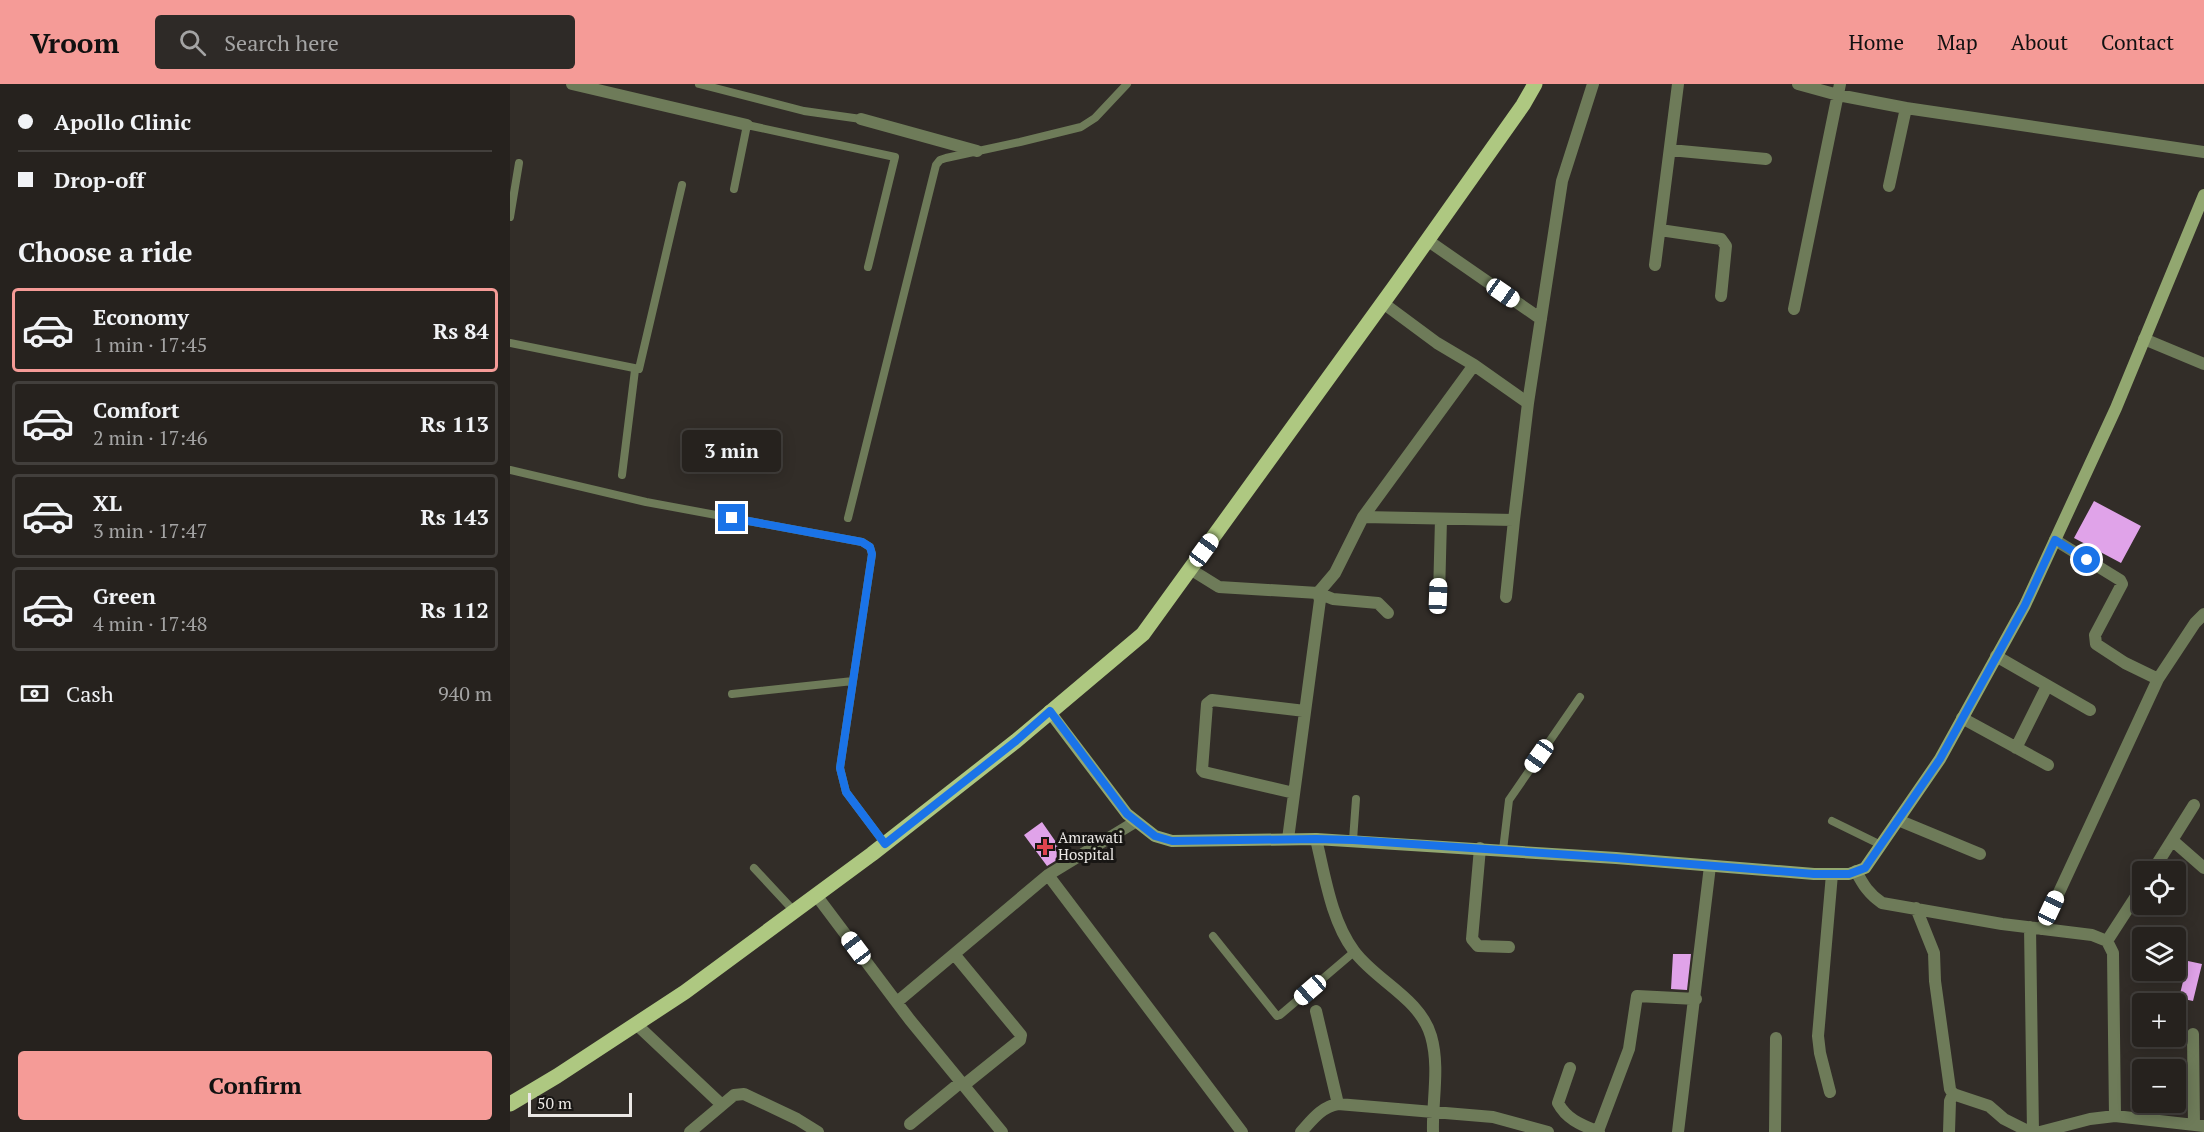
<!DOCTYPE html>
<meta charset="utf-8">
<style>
:root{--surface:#26221e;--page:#2e2a27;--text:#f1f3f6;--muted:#a4a4a4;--line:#423f3c;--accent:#f59b97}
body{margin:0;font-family:"PT Serif",serif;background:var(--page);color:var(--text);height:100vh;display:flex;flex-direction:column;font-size:22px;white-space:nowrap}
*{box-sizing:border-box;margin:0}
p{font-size:20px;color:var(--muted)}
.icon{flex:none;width:33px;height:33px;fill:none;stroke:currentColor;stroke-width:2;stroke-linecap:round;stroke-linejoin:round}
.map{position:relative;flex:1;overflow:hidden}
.details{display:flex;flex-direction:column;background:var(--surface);width:510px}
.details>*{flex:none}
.hud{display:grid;align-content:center;height:132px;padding:0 18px;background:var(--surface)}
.buttons{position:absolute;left:1622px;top:777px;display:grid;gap:12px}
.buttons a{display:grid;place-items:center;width:54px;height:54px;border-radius:6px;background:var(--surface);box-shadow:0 3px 15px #0003,0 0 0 2px var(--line);font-size:30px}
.scale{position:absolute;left:18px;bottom:15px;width:104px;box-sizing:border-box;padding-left:6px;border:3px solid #ebe8e5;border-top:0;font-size:16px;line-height:21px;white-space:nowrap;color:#ebe8e5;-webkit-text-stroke:4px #181614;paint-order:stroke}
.end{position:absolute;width:27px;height:27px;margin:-14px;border:8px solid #1a73e8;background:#fff;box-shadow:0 0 0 3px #fff}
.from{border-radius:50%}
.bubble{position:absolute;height:42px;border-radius:6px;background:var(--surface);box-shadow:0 3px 15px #0003,0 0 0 2px var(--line);font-size:20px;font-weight:700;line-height:42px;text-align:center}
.car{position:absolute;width:18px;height:36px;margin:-18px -9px;border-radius:8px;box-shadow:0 0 4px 2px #0007;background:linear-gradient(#fff 24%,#345 0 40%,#fff 0 76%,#345 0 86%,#fff 0)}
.hud b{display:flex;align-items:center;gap:21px;height:57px;font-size:22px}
.hud b+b{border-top:2px solid var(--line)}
.hud i{width:15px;height:15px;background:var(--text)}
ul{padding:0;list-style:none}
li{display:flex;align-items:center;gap:18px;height:84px;margin:0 12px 9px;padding:0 6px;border:3px solid var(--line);border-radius:6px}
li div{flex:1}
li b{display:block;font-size:22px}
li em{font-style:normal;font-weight:700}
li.selected{border-color:var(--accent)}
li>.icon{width:54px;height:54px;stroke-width:1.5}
h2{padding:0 18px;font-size:27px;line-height:72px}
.pay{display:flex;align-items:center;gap:15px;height:66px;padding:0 18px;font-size:22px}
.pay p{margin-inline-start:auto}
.button{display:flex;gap:12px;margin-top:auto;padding:12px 18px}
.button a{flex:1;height:69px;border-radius:6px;background:var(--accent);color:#111;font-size:24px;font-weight:700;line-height:69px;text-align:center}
header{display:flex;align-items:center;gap:36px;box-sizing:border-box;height:84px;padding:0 30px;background:var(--accent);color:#111}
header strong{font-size:28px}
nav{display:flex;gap:33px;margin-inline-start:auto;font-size:21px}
.search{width:420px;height:54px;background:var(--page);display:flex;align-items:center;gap:15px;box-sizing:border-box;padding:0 21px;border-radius:6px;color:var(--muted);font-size:22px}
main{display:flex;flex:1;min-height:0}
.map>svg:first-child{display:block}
</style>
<header>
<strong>Vroom</strong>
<div class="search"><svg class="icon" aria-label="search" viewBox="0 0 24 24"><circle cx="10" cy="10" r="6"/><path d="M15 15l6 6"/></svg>Search here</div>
<nav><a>Home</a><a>Map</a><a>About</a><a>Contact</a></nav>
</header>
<main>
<section class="details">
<div class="hud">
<b><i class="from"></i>Apollo Clinic</b>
<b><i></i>Drop-off</b>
</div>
<h2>Choose a ride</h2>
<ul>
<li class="selected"><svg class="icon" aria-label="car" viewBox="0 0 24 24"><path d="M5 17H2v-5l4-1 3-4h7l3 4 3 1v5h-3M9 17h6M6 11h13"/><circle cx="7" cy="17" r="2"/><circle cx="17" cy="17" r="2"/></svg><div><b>Economy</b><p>1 min · 17:45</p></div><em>Rs 84</em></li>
<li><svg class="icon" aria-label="car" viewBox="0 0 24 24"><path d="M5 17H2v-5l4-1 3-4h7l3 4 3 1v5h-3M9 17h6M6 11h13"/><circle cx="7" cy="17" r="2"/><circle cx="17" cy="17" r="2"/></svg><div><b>Comfort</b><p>2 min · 17:46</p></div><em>Rs 113</em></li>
<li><svg class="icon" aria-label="car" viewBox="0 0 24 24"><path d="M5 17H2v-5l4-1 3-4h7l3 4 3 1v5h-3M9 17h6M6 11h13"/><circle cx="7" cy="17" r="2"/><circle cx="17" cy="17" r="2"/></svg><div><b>XL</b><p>3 min · 17:47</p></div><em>Rs 143</em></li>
<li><svg class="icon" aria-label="car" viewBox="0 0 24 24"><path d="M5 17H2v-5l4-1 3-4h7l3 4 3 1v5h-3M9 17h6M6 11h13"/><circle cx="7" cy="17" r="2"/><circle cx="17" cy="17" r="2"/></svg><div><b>Green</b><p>4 min · 17:48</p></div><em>Rs 112</em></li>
</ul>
<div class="pay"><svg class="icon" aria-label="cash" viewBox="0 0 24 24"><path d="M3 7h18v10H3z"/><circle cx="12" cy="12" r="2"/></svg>Cash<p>940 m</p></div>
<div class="button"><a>Confirm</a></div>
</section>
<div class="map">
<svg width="1694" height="1048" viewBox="0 0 1694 1048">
<rect width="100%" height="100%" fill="#322d28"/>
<path fill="#e0a3e9" d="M1584,417l47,25 -20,37 -47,-25z
M532,738l23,33 -18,11 -23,-31z
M1163,870h18l-4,36 -16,-1z
M1678,877l14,3 -9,37 -14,-3z"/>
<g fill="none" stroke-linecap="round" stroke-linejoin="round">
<path stroke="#6e7b59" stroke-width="8" d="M189,0l105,27 57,8
M224,105l13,-64 148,32 -27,110
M0,133l9,-54
M0,259l129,26 43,-184
M0,386l136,32 216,40 8,5 2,7 -32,214 6,24 39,52
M112,391l13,-105
M338,434l88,-353 4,-5 6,-2 74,-16 61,-15 14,-9 32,-34
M222,610l121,-13
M1322,737l49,24
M843,756l3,-41
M993,766l6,-50 71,-103
M244,784l40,43
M703,852l64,80 3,-1 74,-63"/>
<path stroke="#6e7b59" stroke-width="12" d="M62,0l175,41
M1288,0l40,11 68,13
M351,35l116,32
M1160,66l96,9
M1379,102l17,-78 298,44
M1150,146l61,9 5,7 -5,50
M917,156l114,79
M1145,181l23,-181
M873,219l54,40 37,22 54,38
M1284,225l46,-225
M1634,255l60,25
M853,433l111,-152
M680,485l29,18 99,6 17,-20 28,-56 151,3 14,-117 34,-222 31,-97
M929,512l2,-77
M996,513l8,-77
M1486,572l94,54
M1648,595l37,-56 9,-9
M1452,634l86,47
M1506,664l31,-62
M784,709l-90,-21 -2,-2 5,-66 5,-4 93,11
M1388,736l82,34
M778,755l32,-239 -2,-7 15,6 45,4 10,10
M806,755c9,37 15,81 38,112 22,30 66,47 77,85 9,31 1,65 2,96
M1662,756l32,28
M970,764l-8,91 6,7 31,1
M1346,787c7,14 13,23 26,32l120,21 90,11 15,6 6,12 2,163
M1642,788l42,-67
M538,791l194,257
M306,811l94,125 92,112
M1406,824l18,45 1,28 15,108 3,5 36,12 15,13 26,13
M1520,843l3,205
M1532,845l116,-250 -33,-16 -29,-19 -1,-9 27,-51 -2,-4 -65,-40
M1597,857l35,-54
M444,870l67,81 -1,5 -56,45
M387,918l151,-127 87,-53
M806,927l22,93
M126,940l86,81
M1683,950l1,91
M1060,984l-12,35c9,17 24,22 41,29
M1320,1008l-10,-39 -2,-17 14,-162
M400,1040l51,-42
M1088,1047l31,-82 8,-53 59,3
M180,1048l44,-37 10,-1 53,25 21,13
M791,1048c11,-12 20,-25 37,-28l155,13 55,15
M1168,1048l32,-266
M1265,1048l1,-94
M1439,1048l1,-31 3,-7
M1530,1048l50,-13 25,-3 89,10"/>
<path stroke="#92a770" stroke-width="12" d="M539,627l78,103 28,22 17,5 144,-2 300,19 198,16h35l16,-6 75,-109 85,-154 91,-197 88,-213"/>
<path stroke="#aec881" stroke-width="15" d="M0,1020l47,-28 128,-84 187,-138 144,-113 127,-107 252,-348 128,-181 12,-21"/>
</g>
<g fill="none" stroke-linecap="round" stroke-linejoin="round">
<path stroke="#1a73e8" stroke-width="8" d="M222,434l130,24 8,5 2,7 -32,214 6,24 39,52 131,-103 34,-30 77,103 28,22 17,5 144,-2 37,1 263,18 198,16h35l16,-6 75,-109 85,-154 30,-65 32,20"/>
</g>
<path fill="#e0444e" stroke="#181614" stroke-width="2" d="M532 754h6v6h6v6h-6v6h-6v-6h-6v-6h6z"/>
<g text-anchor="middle" stroke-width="6" stroke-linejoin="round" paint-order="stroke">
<g font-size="15" fill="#ebe8e5" stroke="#181614" text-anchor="start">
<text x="548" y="759">Amrawati<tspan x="548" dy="17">Hospital</tspan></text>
</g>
</g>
</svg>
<div class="buttons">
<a><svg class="icon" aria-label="locate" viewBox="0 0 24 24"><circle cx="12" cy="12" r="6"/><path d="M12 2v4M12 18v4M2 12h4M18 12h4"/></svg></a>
<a><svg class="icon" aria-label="layers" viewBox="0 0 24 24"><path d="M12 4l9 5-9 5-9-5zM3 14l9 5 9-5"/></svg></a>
<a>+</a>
<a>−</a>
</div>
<div class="scale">50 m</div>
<i class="end from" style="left:1577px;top:476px"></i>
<i class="end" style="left:222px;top:434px"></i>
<div class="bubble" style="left:172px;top:346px;width:99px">3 min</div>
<i class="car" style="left:993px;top:209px;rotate:125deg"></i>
<i class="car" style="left:694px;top:466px;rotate:36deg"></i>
<i class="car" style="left:928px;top:512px;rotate:2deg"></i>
<i class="car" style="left:1029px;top:672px;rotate:215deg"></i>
<i class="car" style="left:1541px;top:824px;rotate:25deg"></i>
<i class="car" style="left:346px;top:864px;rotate:323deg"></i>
<i class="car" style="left:800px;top:906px;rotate:229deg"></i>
</div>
</main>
